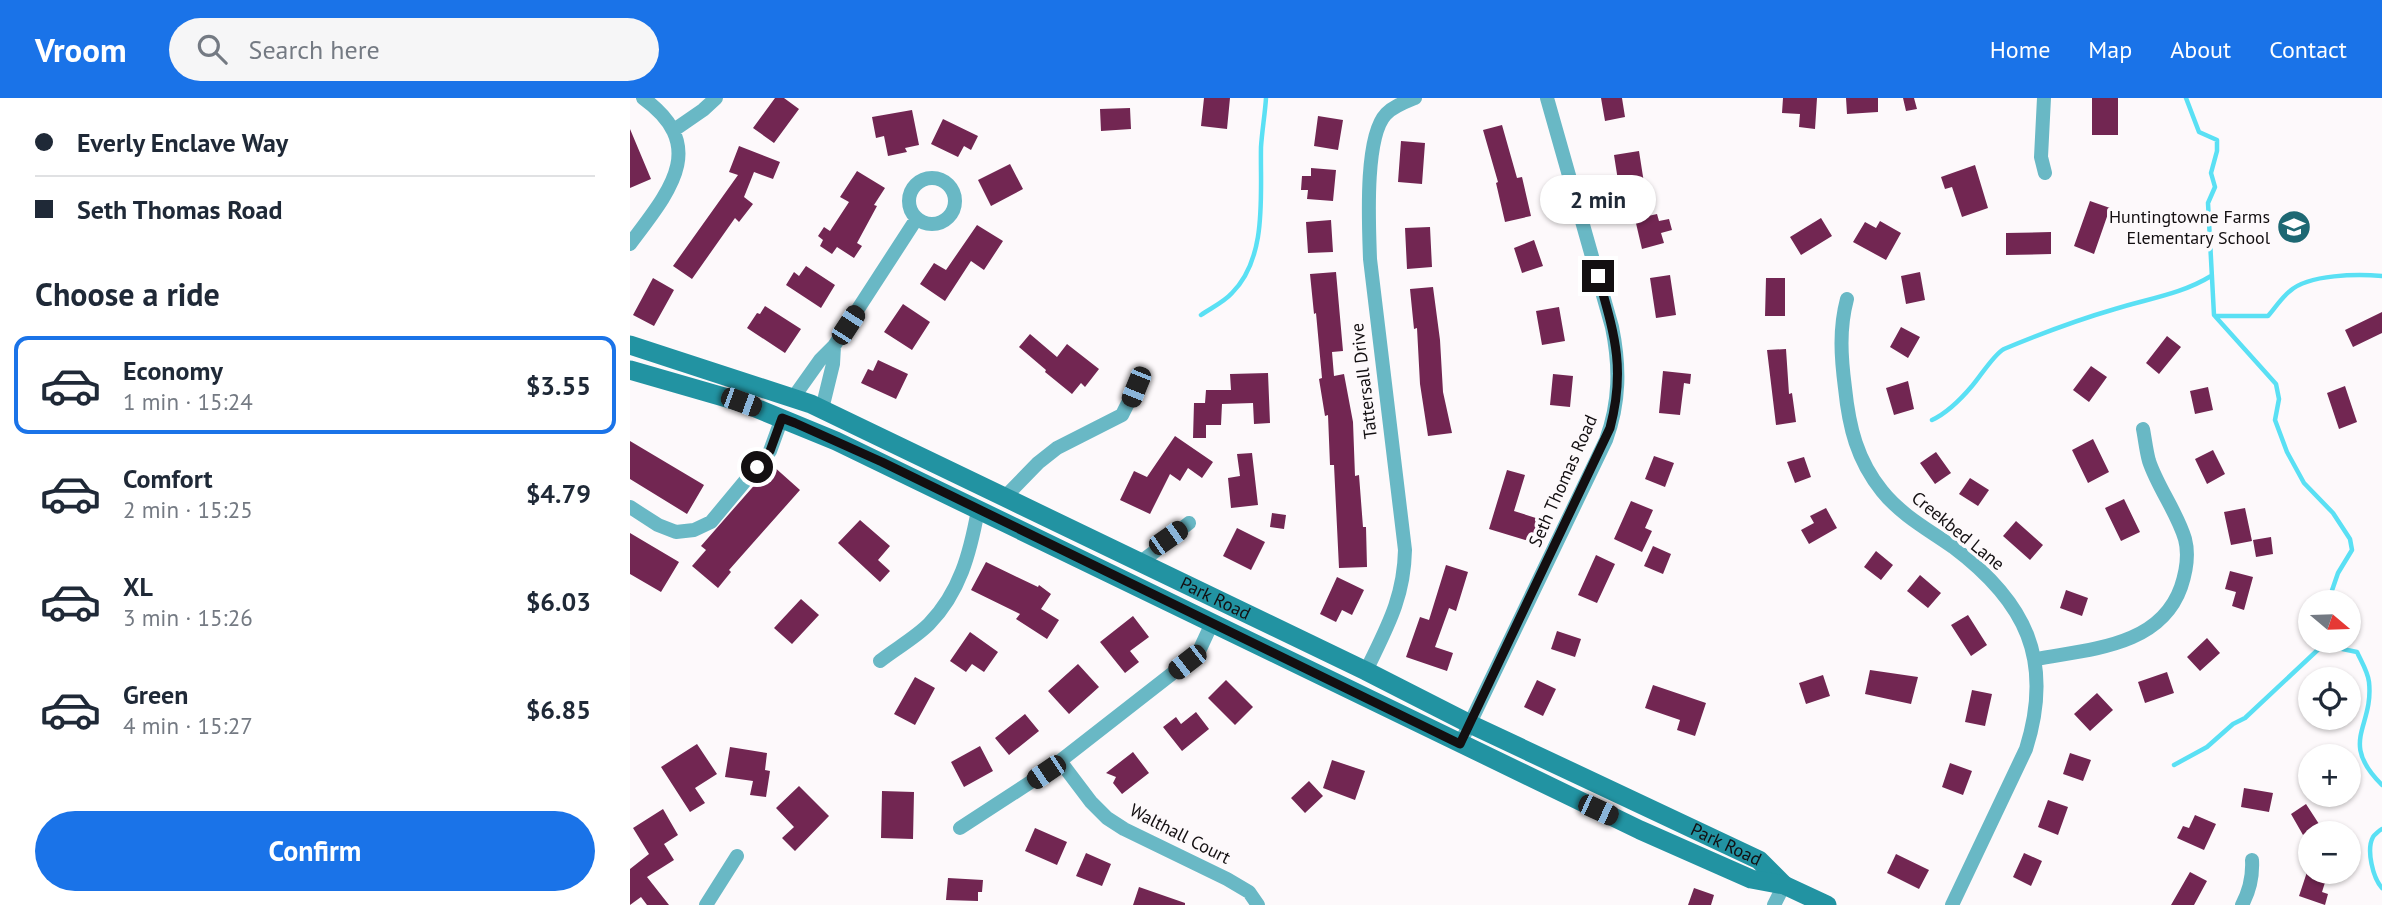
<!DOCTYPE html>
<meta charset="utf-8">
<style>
:root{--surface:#fff;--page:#f6f6f7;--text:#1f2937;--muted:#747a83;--line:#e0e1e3;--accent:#1a73e8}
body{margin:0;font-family:"PT Sans",sans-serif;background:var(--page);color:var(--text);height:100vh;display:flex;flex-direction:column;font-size:26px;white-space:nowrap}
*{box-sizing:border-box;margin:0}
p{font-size:23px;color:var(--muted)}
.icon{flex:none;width:38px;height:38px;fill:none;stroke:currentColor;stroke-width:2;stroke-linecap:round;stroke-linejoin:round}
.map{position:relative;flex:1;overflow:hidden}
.details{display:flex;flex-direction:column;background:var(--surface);width:630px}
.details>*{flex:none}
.top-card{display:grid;align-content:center;height:154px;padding:0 35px;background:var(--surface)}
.needle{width:46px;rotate:109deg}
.controls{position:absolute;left:1668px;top:492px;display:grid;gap:14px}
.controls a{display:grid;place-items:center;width:63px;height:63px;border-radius:50%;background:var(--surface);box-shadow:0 2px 5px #0004;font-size:35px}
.end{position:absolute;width:32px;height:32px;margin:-16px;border:9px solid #130f11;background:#fff;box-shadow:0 0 0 4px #fff}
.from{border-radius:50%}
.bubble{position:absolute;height:49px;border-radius:24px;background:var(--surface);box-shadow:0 2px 5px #0004;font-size:23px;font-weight:800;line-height:49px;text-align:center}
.car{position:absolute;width:21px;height:42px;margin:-21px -10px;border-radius:9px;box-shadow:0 0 5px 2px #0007;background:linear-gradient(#222 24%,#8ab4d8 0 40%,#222 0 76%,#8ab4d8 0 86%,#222 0)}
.top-card b{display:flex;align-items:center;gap:24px;height:66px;font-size:26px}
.top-card b+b{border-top:2px solid var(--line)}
.top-card i{width:18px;height:18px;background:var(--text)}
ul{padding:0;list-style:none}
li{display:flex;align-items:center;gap:21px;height:98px;margin:0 14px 10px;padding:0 21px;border:4px solid transparent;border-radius:14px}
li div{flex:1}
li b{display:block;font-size:26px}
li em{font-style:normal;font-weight:800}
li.active{border-color:var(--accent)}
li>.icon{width:63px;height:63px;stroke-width:1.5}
h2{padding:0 35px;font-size:32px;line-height:84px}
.primary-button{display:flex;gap:14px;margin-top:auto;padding:14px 35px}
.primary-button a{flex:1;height:80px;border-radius:42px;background:var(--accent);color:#fff;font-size:28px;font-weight:800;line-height:80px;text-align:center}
header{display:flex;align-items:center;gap:42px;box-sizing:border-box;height:98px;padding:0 35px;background:var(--accent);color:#fff}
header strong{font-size:33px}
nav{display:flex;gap:38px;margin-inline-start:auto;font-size:24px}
.search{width:490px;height:63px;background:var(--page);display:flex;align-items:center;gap:18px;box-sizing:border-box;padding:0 24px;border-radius:38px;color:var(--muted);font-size:26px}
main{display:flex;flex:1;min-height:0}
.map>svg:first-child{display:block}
</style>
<header>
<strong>Vroom</strong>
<div class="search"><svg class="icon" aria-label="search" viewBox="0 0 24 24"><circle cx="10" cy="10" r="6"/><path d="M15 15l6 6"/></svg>Search here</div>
<nav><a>Home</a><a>Map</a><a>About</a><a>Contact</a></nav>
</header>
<main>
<section class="details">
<div class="top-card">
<b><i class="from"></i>Everly Enclave Way</b>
<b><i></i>Seth Thomas Road</b>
</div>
<h2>Choose a ride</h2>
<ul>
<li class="active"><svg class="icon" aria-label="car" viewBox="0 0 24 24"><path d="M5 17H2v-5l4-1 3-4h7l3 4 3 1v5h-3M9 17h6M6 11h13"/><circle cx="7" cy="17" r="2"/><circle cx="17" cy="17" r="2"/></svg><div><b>Economy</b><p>1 min · 15:24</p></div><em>$3.55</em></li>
<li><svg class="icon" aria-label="car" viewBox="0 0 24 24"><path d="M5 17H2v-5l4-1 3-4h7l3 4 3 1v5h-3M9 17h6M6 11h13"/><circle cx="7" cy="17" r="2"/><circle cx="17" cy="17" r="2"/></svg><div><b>Comfort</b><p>2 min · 15:25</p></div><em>$4.79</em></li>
<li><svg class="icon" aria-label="car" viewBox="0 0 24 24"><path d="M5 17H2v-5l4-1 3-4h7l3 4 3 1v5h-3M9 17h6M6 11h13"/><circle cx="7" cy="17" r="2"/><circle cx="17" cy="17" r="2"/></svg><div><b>XL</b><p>3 min · 15:26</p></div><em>$6.03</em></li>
<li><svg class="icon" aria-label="car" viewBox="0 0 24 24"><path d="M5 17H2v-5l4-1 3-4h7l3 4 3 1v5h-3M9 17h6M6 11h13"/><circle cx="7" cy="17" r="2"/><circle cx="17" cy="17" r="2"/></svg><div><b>Green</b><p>4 min · 15:27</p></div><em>$6.85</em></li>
</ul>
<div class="primary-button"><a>Confirm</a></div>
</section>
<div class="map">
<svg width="1752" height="807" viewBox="0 0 1752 807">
<rect width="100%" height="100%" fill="#fdf9fb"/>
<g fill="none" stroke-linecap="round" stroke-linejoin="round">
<path stroke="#5ae0f4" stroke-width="4.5" d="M1556,0l13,34 18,8v11l-6,22 4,14 -7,16 6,112 62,69 3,15 -4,21 12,32 17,31 29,30 17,26 2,11 -14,23 -10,29
M571,217c10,-7 23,-13 31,-22 36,-36 28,-99 29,-146 1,-16 4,-33 5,-49
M1585,218h53c7,-8 14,-19 22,-25 19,-17 68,-17 92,-15
M1302,322c15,-7 29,-21 40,-34 8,-9 22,-32 32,-37 36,-15 73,-29 111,-40 32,-10 67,-15 96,-33
M1693,547l34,7c4,9 11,20 12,30 5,46 -31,59 13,103
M1544,667l33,-18 26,-23 12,-6 78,-73
M1752,731c-2,1 -8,6 -9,8 -7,13 0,41 9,51"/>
</g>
<path fill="#722652" d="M145,0h9l15,11 -25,34 -21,-15z
M574,0h26l-3,31 -26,-3z
M971,0h21l3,19 -20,4z
M1153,0h34l-2,31 -16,-2 1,-13 -18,-1z
M1216,0h32v14l-31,2z
M1273,0h11l3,11 -11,2z
M1462,0h26v37h-26z
M500,10l1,21 -30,2 -1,-22z
M282,12l7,35 -14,3 2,4 -19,4 -4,-20 -8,2 -4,-21z
M688,18l25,4 -5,30 -24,-4z
M313,21l35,17 -7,14 -7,-4 -6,11 -27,-13z
M872,27l15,53 5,-1 9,39 -26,6 -9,-39 2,-1 -15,-52z
M0,31l21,50 -21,9z
M771,43l24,2 -3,41 -24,-2z
M109,48l41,16 -7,17 -19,-7 -10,25 9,7 -14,18 -4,-4 -43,61 -19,-13 65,-91 -9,-3z
M1009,53l5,32 -25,4 -5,-32z
M380,66l13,25 -32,17 -13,-26z
M1345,67l13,43 -26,9 -10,-30 -7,2 -4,-12z
M681,70l25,2 -3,31 -26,-2 1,-9h-7l1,-14h9z
M227,73l28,17 -11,17 3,1 -20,37 5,3 -8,12 -17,-11 -5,7 -12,-8 3,-6 -5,-4 6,-9 6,4 19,-29 -9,-5z
M1460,103l20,7 -16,46 -20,-8z
M1027,116l2,7 10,-2 3,11 -11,3 3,10 -22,6 -7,-30z
M1191,120l11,18 -31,19 -11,-18z
M701,122l2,32 -25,1 -2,-31z
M1250,123l21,12 -15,27 -33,-18 12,-20 11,6z
M347,127l26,16 -19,29 -13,-9 -26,40 -25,-17 14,-21 12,7z
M800,129l2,40 -25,2 -2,-41z
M1421,134v22l-45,1v-22z
M904,142l9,26 -21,7 -8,-25z
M176,168l29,19 -14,23 -35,-23 8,-13 5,4z
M706,174l7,79 -11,1 2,24 10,-2 9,48 2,54 4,-1 4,52h3l1,40 -28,1 -5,-103h-4l-2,-50 -3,1 -6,-37 3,-1 -6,-65 -2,1 -4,-40z
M1290,174l5,28 -19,4 -5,-28z
M1040,177l6,40 -20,3 -6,-40z
M23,180l21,12 -20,36 -21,-11z
M1136,180h19v38h-20z
M803,189l7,53 3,52 9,41 -24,3 -8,-52 -3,-56 -3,1 -4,-40z
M273,206l27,18 -18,28 -28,-18z
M135,208l36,23 -16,24 -38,-25 10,-15 3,1z
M929,209l6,34 -23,4 -6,-34z
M1752,214v21l-29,14 -8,-17z
M1271,229l19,10 -12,21 -18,-11z
M400,236l27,23 10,-13 32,25 -14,18 -4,-4 -9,11 -27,-22 1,-2 -27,-23z
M1537,238l14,11 -22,27 -13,-11z
M1156,251l3,45 3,-1 4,29 -20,3 -9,-75z
M248,262l30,14 -12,25 -35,-16 7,-14 5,2z
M1461,268l16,11 -18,25 -16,-12z
M1033,273l28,3 -1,10 -6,-1 -4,32 -21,-2z
M638,275l2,50 -16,1 -1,-21 -31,1 -1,21h-15v13h-13l1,-35h11l1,-13h25l-1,-16z
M923,276l20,2 -3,31 -20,-2z
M1278,283l6,28 -20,6 -8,-27z
M1715,288l12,36 -18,7 -12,-36z
M1578,289l5,23 -18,4 -5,-23z
M545,338l38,26 -11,16 -14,-10 -8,13 -10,-7 -20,40 -30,-14 14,-29 13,6z
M1463,341l16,33 -21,11 -16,-33z
M0,343l74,44 -17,29 -57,-35z
M1583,352l12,24 -18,10 -12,-25z
M1306,354l15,21 -16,11 -15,-21z
M622,355l6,52 -27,3 -3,-30 12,-2 -3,-22z
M1024,358l20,7 -9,24 -20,-8z
M1174,359l7,20 -16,6 -8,-21z
M142,367l28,25 -71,80 2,2 -13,16 -26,-22 14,-16 -5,-4z
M877,372l18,5 -11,36 25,8 -7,23 -43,-13z
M1340,380l19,12 -11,16 -19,-12z
M1494,401l16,33 -19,9 -16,-33z
M1001,403l22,9 -8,18 7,3 -10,21 -28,-13z
M1196,410l11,20 -28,16 -8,-14 13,-7 -4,-7z
M1615,410l7,33 -21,4 -7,-33z
M642,415l14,2 -2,14 -14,-2z
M230,422l30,26 -12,14 12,11 -10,11 -42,-39z
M1386,423l27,24 -13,15 -27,-24z
M607,430l28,14 -14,28 -28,-14z
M0,435l49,29 -18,30 -31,-18z
M1641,439l2,17 -17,3 -3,-17z
M1023,448l18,8 -8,20 -19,-8z
M1246,453l17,14 -12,15 -17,-13z
M966,457l19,9 -18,39 -19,-8z
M356,464l52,25 1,-2 12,9 -10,15 18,11 -12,19 -31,-20 4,-5 -49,-24z
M816,467l22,7 -12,39 -7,-3 -14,39 18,6 -6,18 -41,-14 14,-40 9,3z
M1600,473l23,6 -9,33 -12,-4 4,-14 -11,-3z
M1290,477l21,18 -13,15 -21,-17z
M707,479l27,13 -12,25 -10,-5 -6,12 -16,-8z
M1436,492l22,8 -6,18 -22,-8z
M171,501l18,16 -27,29 -18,-16z
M1338,517l19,30 -16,11 -20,-31z
M503,518l16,21 -19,14 9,11 -14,11 -25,-31z
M927,533l24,8 -6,18 -24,-8z
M340,534l28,20 -14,20 -12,-8 -6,8 -16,-11z
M1577,540l13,15 -20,18 -13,-14z
M448,566l21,23 -30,27 -21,-23z
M1240,572l48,7 -7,27 -46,-10z
M1537,574l7,21 -29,10 -7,-21z
M1193,577l7,21 -24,8 -7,-21z
M285,579l20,11 -20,37 -21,-11z
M596,582l27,27 -18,18 -27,-27z
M907,582l19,9 -13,27 -19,-9z
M1023,587l53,18 -11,33 -18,-6 3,-10 -35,-12z
M1342,592l20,4 -7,32 -20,-4z
M1467,595l16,17 -23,21 -16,-17z
M566,614l13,17 -27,22 -19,-24 13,-10 5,7z
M395,616l14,17 -30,24 -14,-17z
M67,646l20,30 -22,14 10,15 -15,9 -29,-45z
M350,648l13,25 -29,16 -13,-25z
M100,649l37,6 -2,17 5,1 -4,26 -16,-2 3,-14 -28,-4z
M503,654l16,21 -27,21 -9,-11 3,-6 -10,-4z
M1440,655l21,7 -8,21 -20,-7z
M702,662l33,11 -10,29 -32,-12z
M1320,665l22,8 -9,24 -21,-8z
M679,683l14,15 -18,17 -14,-15z
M169,688l30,30 -34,35 -13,-13 12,-11 -18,-19z
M1614,690l29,5 -4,19 -28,-5z
M252,693l32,1 -1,47 -32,-1z
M1418,702l20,7 -10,28 -20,-8z
M1676,706l13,20 -16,11 -12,-21z
M33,711l15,26 -14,9 10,16 -27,17 22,28h-22l-6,-8 -11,8v-36l19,-15 -16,-26z
M1565,717l21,9 -12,26 -27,-12 6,-12 6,2z
M405,730l32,14 -10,23 -32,-14z
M456,755l25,11 -9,22 -26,-10z
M1394,755l18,8 -11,25 -18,-9z
M1266,756l33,16 -10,19 -32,-16z
M1678,771l19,7 -5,16 6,2 -3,11 -26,-9z
M1560,774l17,9 -13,24h-23z
M318,780l35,2 -1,12h-4v9l-32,-1z
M509,789l46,16v2h-52z
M1064,790l20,7 -3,10h-23z"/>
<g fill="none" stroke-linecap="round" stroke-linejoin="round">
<path stroke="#69b8c5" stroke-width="14" d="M1414,0l-3,59 4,16
M44,32l29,-20 13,-12
M279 103a23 23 0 1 1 46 0a23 23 0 1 1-46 0Z
M0,146c37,-50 81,-97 13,-146
M1217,201c-8,30 -6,58 -2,89 4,39 12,72 37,103 19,24 47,39 71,56 73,55 101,113 73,202l-74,156
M204,248l83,-128
M163,300l27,-38 14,-14 -1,18 -11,45
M375,399l33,-34 19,-15 65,-33 14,-28
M0,409l28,18 18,7 18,-2 17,-8 59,-71 12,-33
M510,464c18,-11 32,-26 49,-39
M1406,561c53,-10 124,-12 145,-72 5,-15 8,-33 4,-48 -8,-27 -27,-51 -36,-78 -3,-11 -4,-22 -6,-32
M250,563c15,-12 35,-23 49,-37 31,-32 41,-71 49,-114
M736,573c20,-42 38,-72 39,-121l-35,-291c-1,-32 -6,-122 16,-145 8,-8 19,-12 29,-16
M830,646l146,-304c14,-38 14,-74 6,-113l-65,-229
M430,663l31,41 16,16 17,11 103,50 22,13 9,13
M330,730l86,-56 141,-110 13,-13 12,-26
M76,807l31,-49
M1144,807l10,-20
M1612,807c8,-15 11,-28 10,-45"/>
<g stroke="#2293a2" stroke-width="19">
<path id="s1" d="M0,247l181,59 555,267 104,53 289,136 25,25"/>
<path d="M0,272l111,32 95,39 804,389 111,49 33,6 43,20"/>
</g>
</g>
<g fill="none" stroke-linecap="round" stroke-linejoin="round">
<path stroke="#130f11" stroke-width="9" d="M127,369l13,-16 12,-33 13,5 87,39 578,282 150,-316c16,-60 4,-95 -12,-152"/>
</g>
<defs>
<g id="school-disc" transform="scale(1.75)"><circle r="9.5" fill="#1e6873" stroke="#fdf9fb"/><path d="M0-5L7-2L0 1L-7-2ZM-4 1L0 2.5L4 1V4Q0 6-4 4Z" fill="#fff"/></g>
</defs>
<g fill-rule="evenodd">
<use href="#school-disc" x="1664" y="129"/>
</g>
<g text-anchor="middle" stroke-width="7" stroke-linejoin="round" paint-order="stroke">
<g font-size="18" fill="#130f11" stroke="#fdf9fb" text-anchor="end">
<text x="1640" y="125">Huntingtowne Farms<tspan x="1640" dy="21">Elementary School</tspan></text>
</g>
<g font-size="18" fill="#130f11" stroke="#fdf9fb">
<text transform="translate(734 283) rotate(-97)" y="6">Tattersall Drive</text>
<text transform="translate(933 383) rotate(-66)" y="6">Seth Thomas Road</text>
<text transform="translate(1328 433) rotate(39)" y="6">Creekbed Lane</text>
<text dy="6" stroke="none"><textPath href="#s1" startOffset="639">Park Road</textPath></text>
<text transform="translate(550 736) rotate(27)" y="6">Walthall Court</text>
<text dy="6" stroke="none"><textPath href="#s1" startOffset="1206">Park Road</textPath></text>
</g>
</g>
</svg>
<div class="controls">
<a><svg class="needle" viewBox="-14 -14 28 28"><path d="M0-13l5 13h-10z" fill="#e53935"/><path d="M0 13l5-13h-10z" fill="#747a83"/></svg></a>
<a><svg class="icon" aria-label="locate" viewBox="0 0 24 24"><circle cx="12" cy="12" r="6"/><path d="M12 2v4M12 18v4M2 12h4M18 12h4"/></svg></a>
<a>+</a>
<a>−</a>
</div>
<i class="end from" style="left:127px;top:369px"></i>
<i class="end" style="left:968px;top:178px"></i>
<div class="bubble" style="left:910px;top:77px;width:116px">2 min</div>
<i class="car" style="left:218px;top:227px;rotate:33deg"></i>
<i class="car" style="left:506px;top:289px;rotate:202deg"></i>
<i class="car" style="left:111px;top:304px;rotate:110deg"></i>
<i class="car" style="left:538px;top:440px;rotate:55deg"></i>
<i class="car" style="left:557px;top:564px;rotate:232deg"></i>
<i class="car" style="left:416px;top:674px;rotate:236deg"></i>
<i class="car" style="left:968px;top:712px;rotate:115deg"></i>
</div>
</main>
